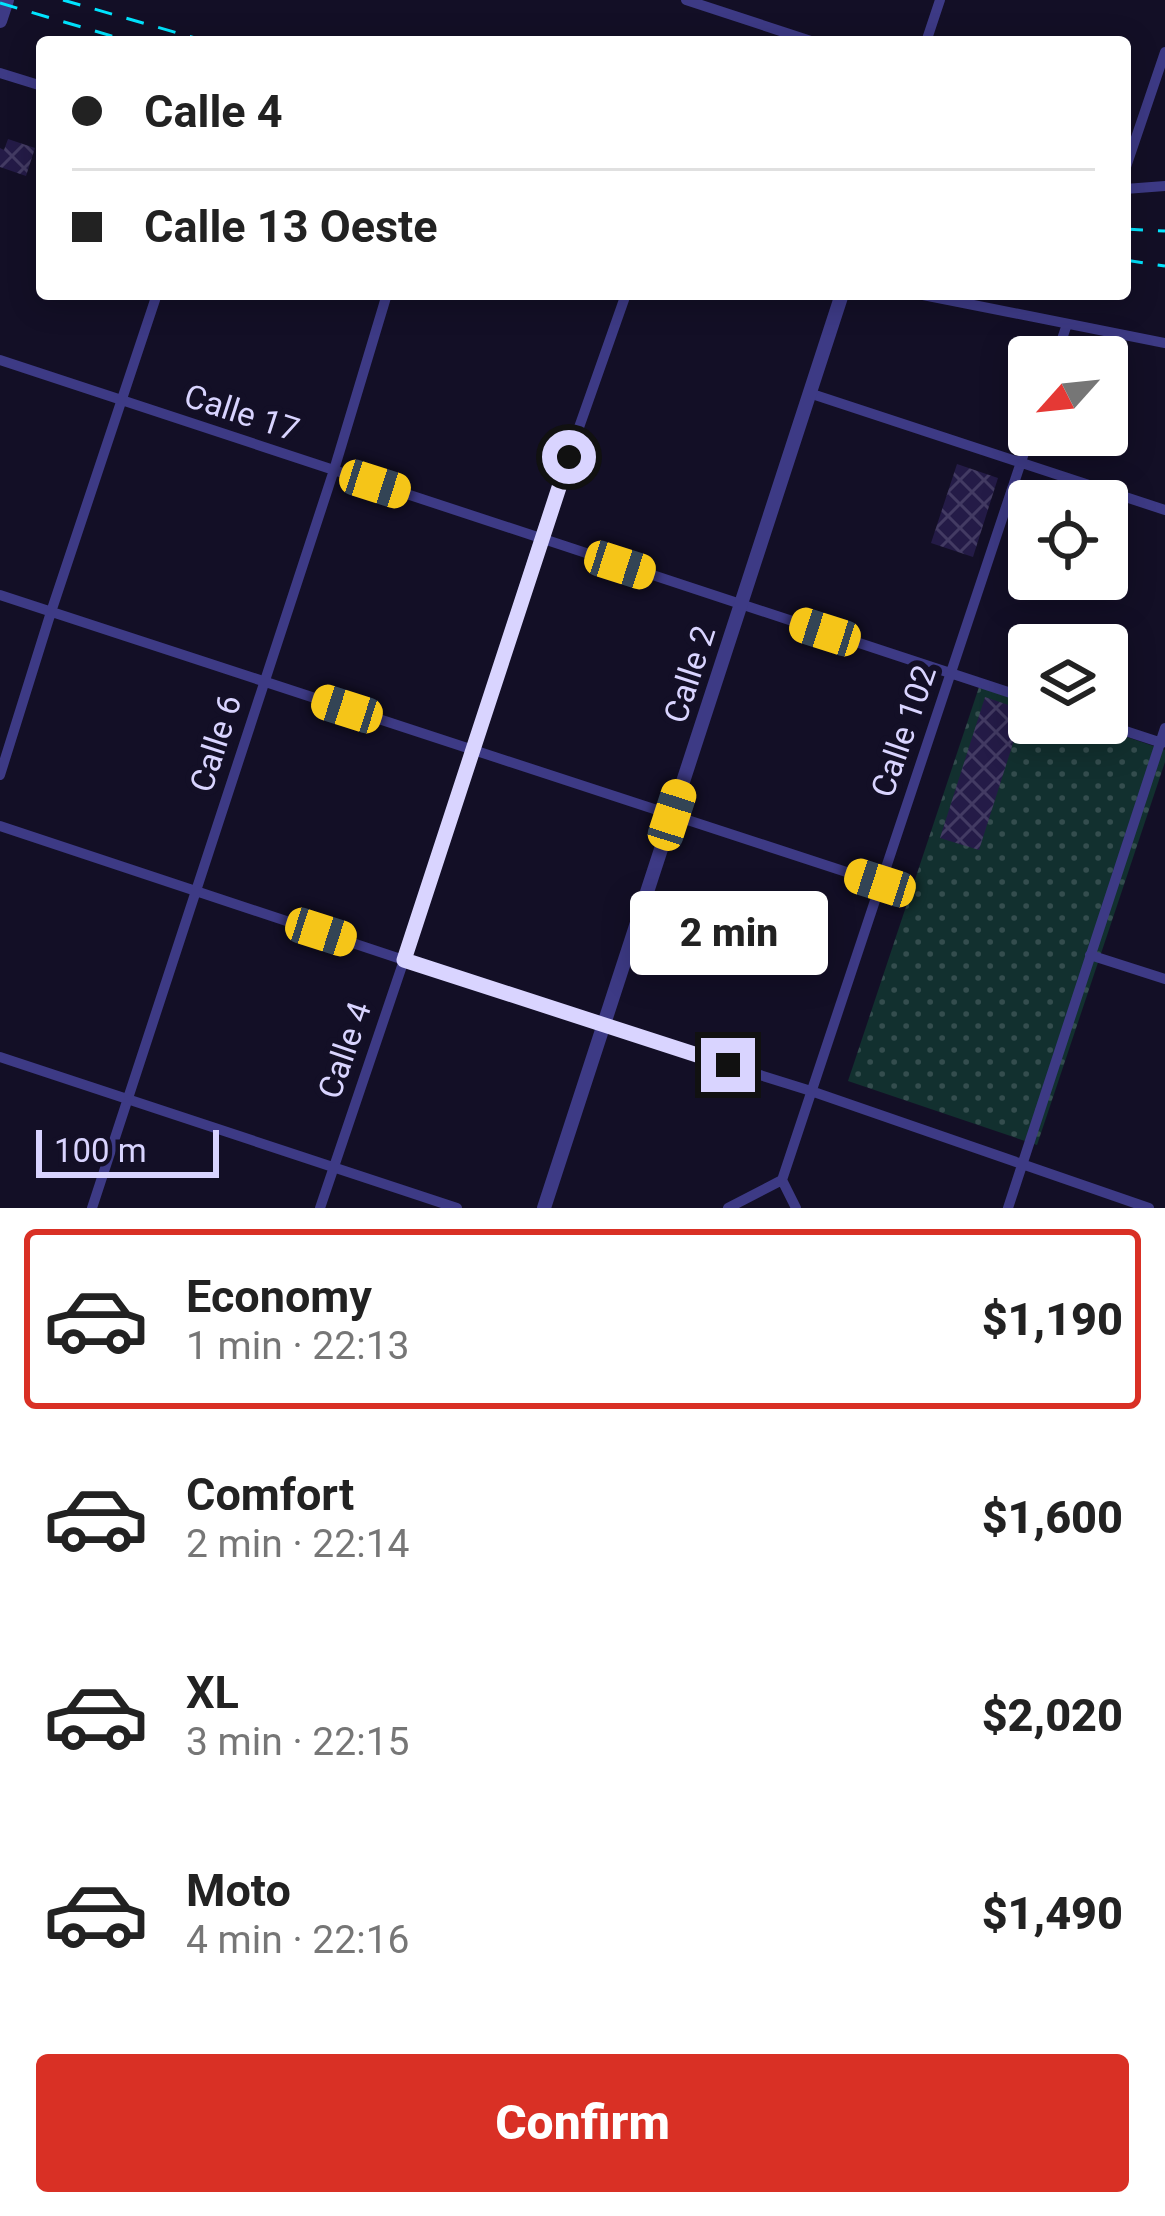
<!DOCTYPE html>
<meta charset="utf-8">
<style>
:root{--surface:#fff;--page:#f6f6f6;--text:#222;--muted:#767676;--line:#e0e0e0;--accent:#d93025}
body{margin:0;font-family:Roboto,sans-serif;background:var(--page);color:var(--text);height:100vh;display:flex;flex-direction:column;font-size:45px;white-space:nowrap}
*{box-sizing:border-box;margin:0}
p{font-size:39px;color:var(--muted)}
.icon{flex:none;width:66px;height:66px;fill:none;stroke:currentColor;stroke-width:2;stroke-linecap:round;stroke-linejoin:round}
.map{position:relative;height:1208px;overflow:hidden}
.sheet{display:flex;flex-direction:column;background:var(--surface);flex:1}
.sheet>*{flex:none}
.guide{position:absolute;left:36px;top:36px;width:1095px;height:264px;border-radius:12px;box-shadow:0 6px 30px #0003;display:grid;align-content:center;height:264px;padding:0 36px;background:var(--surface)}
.needle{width:78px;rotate:243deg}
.controls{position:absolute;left:1008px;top:336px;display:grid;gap:24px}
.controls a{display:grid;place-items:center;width:120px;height:120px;border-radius:12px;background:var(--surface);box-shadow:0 6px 30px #0003;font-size:60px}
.scale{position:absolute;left:36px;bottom:30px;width:183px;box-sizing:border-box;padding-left:12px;border:6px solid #d9d4ff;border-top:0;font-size:33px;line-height:42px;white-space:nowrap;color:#d9d4ff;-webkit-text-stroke:9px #130f26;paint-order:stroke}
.end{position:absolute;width:54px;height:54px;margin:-27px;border:15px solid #d9d4ff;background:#111;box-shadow:0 0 0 6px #111}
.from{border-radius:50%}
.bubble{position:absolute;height:84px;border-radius:12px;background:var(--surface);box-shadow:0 6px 30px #0003;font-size:39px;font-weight:800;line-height:84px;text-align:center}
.car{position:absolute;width:36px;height:72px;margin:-36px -18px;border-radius:15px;box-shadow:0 0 9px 3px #0007;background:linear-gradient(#f5c518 24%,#345 0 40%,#f5c518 0 76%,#345 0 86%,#f5c518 0)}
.guide b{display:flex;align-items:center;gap:42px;height:114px;font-size:45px}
.guide b+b{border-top:3px solid var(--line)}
.guide i{width:30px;height:30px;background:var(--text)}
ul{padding:21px 0 0;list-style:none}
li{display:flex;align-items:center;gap:36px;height:180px;margin:0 24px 18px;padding:0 12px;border:6px solid transparent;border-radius:12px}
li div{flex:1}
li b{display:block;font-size:45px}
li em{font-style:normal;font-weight:800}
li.current{border-color:var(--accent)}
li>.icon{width:108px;height:108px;stroke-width:1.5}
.primary-button{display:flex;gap:24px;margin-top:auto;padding:24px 36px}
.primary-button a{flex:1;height:138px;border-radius:12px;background:var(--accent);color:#fff;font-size:48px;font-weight:800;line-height:138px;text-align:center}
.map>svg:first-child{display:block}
</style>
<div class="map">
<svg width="1165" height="1208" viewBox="0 0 1165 1208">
<defs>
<pattern id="park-dots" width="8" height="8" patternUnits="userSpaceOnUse" patternTransform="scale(3)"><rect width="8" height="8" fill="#12302f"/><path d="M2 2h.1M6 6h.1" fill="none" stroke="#344d4e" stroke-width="1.8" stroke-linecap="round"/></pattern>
<pattern id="building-cross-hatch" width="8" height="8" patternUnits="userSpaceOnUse" patternTransform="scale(3)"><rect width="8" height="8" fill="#241b47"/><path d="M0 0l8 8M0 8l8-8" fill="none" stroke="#433b63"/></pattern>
</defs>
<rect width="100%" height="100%" fill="#130f26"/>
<path fill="url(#park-dots)" d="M979,687l50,17v19h57l79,27v12l-128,383 -189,-64z"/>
<path fill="url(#building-cross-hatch)" d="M8,139l27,9 -9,28 -26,-9v-19l4,2z
M957,464l41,14 -25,79 -42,-14z
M985,697l44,15v11h6l-4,16 -15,-5 -37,116 -39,-12z"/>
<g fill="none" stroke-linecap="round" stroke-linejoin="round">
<path stroke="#3d3a85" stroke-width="10" d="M686,0l128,42
M926,42l14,-42
M0,73l42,13
M1125,170l40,-118
M1125,189l40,-3
M918,294l247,49
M1056,357l11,-33
M0,360l1029,339
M809,393l356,117
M0,595l880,288
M1101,723l61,20
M0,775l51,-163 106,-318
M0,826l603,200 208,65 338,117
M1090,955l75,24
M0,1057l457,151
M782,1180l248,-745
M782,1180l14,28
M92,1208l242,-738 53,-176
M320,1208l84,-248 136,-422 86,-244
M728,1208l54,-28
M1008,1208l157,-480"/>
<path stroke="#3d3a85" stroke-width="14" d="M0,21l7,-21
M544,1208l298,-914"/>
<path stroke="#00e5ff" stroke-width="3" stroke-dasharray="18 15" stroke-linecap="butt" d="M63,0l146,42
M0,3l132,39
M1125,229l40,2
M1125,260l40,6"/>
</g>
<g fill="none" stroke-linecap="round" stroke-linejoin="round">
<path stroke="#d9d4ff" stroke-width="15" d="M569,457l-165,503 324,105"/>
</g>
<g text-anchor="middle" stroke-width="12" stroke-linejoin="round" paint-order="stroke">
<g font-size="33" fill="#d9d4ff" stroke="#130f26">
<text transform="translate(242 412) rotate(18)" y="12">Calle 17</text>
<text transform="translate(689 674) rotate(-72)" y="12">Calle 2</text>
<text transform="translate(903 731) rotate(-71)" y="12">Calle 102</text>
<text transform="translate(215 743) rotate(-72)" y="12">Calle 6</text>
<text transform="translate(344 1050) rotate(-71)" y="12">Calle 4</text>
</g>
</g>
</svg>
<div class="controls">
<a><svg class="needle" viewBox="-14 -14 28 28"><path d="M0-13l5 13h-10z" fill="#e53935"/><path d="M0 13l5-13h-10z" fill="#767676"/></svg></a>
<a><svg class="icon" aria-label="locate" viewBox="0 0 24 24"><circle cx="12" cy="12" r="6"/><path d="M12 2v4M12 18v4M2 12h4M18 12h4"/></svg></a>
<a><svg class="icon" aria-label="layers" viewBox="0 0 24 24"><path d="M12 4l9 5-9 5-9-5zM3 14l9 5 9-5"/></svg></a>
</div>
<div class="scale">100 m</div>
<i class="end from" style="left:569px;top:457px"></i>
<i class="end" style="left:728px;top:1065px"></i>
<div class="bubble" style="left:630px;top:891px;width:198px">2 min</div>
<i class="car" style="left:375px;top:484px;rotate:108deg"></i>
<i class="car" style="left:620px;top:565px;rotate:108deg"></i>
<i class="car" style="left:825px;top:632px;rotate:288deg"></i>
<i class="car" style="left:347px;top:709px;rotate:288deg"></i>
<i class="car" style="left:672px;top:815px;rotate:18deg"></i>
<i class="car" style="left:880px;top:883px;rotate:288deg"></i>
<i class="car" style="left:321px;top:932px;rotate:108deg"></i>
<div class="guide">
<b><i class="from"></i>Calle 4</b>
<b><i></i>Calle 13 Oeste</b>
</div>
</div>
<section class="sheet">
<ul>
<li class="current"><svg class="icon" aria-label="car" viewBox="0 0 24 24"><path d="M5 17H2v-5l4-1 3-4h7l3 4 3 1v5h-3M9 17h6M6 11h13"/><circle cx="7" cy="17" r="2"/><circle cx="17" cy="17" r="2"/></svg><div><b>Economy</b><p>1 min · 22:13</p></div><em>$1,190</em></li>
<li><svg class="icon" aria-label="car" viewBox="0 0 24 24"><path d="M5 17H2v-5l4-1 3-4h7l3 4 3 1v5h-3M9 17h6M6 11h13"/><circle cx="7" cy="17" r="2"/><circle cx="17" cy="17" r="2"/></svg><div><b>Comfort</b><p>2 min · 22:14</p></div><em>$1,600</em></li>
<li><svg class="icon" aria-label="car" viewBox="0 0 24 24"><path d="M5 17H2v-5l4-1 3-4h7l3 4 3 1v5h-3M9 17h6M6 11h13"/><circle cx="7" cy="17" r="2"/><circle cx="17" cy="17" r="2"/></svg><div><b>XL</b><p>3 min · 22:15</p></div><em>$2,020</em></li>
<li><svg class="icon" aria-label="car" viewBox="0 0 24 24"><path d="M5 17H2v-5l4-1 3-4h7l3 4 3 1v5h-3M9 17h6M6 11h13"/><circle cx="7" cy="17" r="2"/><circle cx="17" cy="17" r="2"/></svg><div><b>Moto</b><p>4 min · 22:16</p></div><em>$1,490</em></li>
</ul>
<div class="primary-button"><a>Confirm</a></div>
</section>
